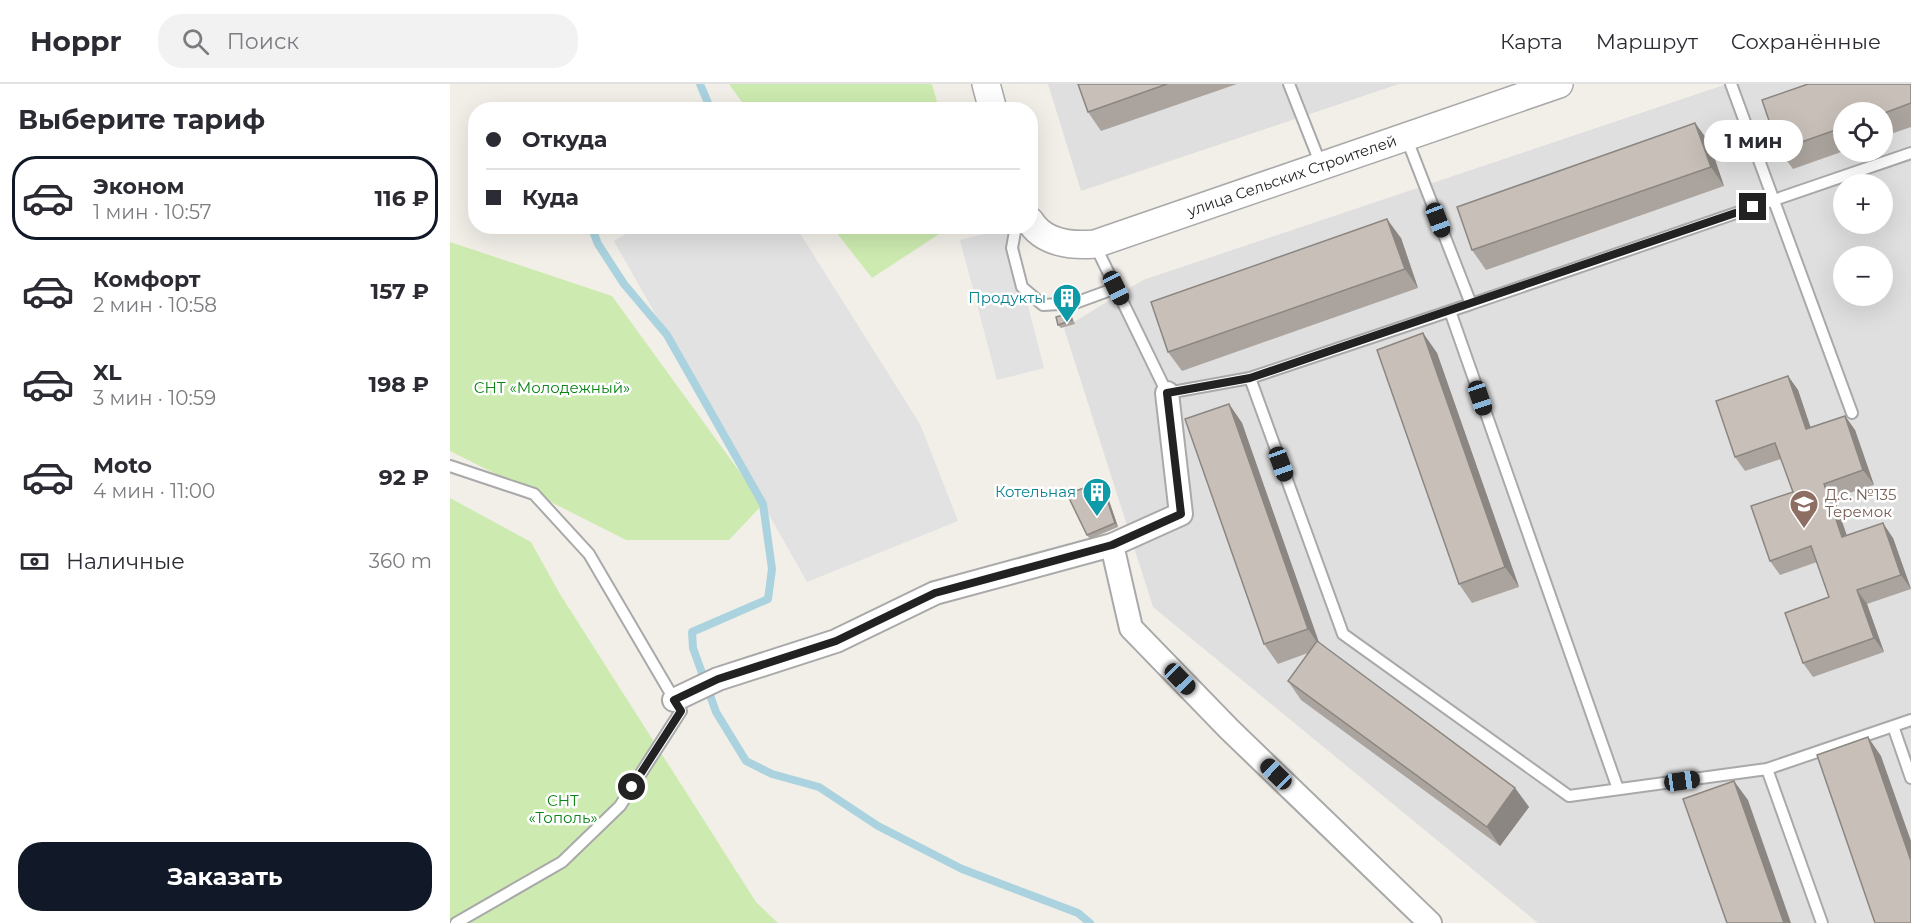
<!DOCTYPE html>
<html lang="ru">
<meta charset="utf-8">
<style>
:root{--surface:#fff;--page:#f2f2f3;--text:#2b2b33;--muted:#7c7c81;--line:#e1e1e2;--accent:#111827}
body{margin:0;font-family:Montserrat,sans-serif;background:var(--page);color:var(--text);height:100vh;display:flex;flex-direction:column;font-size:22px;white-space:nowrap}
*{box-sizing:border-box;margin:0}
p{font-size:20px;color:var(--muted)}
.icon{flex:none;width:33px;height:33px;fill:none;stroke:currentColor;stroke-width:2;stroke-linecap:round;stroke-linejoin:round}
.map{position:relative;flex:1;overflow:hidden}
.sheet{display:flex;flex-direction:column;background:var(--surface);width:450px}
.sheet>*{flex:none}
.guide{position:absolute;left:18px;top:18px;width:570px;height:132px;border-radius:24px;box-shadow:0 6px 24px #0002;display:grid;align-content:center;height:132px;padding:0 18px;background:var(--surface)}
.fabs{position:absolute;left:1383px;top:18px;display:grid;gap:12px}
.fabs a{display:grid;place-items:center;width:60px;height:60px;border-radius:50%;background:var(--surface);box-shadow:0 6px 24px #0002;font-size:30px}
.end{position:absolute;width:27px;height:27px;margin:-14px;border:8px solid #222;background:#fff;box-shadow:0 0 0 3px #fff}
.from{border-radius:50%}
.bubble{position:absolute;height:42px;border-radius:21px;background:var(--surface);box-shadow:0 6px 24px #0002;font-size:20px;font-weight:700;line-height:42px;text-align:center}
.car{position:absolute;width:18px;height:36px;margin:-18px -9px;border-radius:8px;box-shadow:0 0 4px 2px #0007;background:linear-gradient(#222 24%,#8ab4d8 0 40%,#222 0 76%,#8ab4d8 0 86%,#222 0)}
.guide b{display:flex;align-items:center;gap:21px;height:57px;font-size:22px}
.guide b+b{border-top:2px solid var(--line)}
.guide i{width:15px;height:15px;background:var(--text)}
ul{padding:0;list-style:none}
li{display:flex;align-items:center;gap:18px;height:84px;margin:0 12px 9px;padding:0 6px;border:3px solid transparent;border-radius:24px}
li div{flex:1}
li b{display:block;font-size:22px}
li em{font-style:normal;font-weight:700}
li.current{border-color:var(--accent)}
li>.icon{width:54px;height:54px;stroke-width:1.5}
h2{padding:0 18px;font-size:27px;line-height:72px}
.pay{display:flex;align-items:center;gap:15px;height:66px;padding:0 18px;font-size:22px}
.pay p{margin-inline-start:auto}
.primary-button{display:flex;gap:12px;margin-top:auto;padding:12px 18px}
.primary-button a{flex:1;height:69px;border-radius:24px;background:var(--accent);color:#fff;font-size:24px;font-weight:700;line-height:69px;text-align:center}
header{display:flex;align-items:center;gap:36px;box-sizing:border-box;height:84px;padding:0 30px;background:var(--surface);border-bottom:2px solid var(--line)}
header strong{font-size:28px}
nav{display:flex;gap:33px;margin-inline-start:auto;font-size:21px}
.search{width:420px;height:54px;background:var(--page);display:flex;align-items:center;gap:15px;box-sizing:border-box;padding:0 21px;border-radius:24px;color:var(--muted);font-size:22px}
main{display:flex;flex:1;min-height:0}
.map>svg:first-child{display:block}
</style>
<header>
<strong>Hoppr</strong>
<div class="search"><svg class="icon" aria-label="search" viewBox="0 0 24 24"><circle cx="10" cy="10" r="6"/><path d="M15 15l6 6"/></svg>Поиск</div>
<nav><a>Карта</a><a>Маршрут</a><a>Сохранённые</a></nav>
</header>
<main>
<section class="sheet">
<h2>Выберите тариф</h2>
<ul>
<li class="current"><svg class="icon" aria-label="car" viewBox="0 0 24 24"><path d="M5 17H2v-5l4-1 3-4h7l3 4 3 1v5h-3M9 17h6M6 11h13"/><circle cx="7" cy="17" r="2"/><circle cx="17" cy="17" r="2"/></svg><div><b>Эконом</b><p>1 мин · 10:57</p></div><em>116 ₽</em></li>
<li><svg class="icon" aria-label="car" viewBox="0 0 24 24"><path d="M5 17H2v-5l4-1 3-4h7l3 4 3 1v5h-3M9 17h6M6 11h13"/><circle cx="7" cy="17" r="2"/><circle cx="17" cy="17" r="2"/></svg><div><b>Комфорт</b><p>2 мин · 10:58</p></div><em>157 ₽</em></li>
<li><svg class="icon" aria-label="car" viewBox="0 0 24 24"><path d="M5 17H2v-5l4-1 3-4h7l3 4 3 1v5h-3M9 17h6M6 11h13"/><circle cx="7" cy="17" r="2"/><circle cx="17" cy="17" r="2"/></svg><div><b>XL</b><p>3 мин · 10:59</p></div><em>198 ₽</em></li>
<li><svg class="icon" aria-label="car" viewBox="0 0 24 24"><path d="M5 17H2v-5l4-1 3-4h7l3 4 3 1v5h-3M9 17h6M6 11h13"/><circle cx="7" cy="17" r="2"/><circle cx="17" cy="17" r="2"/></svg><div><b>Moto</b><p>4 мин · 11:00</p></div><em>92 ₽</em></li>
</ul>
<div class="pay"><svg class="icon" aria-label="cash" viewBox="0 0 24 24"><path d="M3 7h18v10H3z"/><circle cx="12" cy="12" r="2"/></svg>Наличные<p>360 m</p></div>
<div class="primary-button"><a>Заказать</a></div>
</section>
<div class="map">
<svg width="1461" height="839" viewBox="0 0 1461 839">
<rect width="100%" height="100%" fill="#f2efe9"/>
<path fill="#e0dfdf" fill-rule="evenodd" d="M598,0h351l-318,107z
M1277,0h184v839h-373l-385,-316 -89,-279 79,-48zM1394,28h38v40h-38zM1394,100h38v40h-38zM1394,172h38v40h-38z"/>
<path fill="#cdebb0" d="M279,0h203l7,25h-192z
M382,143h118l-78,51z
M0,158l162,54 151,208 -34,36h-103l-176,-89z
M0,414l81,44 29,52 196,308 22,21h-328z"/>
<path fill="#e2e2e2" d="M189,142l157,1 124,197 38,97 -151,61 -193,-341z
M558,144l36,140 -47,12 -37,-140z"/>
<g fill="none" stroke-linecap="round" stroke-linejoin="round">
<path stroke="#aad3df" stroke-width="8" d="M250,0l11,26
M141,142l7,18 26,40 43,51 96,169 9,65 -4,30 -76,33 1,16 23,64 30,49 26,13 47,13 59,39 84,43 116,44 12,10"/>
<g stroke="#a9a9a9" stroke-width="14">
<path id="service" d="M839,0l32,81
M1281,0l121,329
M956,53l65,167 440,-151
M566,142l-4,22 10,39 21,18 32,-2 41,-15
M645,161l72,148 83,-15
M1021,220l-221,74 93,256 226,162 198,-27 144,-49
M1000,227l168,478
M0,382l84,28 55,60 92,157 -61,95 -58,56 -106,61
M1443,642l18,52
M1317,685l55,154"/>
</g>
<g stroke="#a9a9a9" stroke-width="26">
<path id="minor" d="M717,309l14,121 -69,31 19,83 98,101 201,194
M224,616l44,-21 118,-38 99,-48 177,-48"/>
</g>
<g stroke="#a9a9a9" stroke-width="30">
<path id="tertiary" d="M536,0l7,26
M580,137c13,22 42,25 65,23l464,-160"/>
</g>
<use href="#service" stroke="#fff" stroke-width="10"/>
<use href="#minor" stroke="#fff" stroke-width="22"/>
<use href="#tertiary" stroke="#fff" stroke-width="27"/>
</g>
<path fill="#aba49e" d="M628,0h159l-136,47 -13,-19z
M1358,0h103v43l-29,10v-25h-38v39l-51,18 -14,-19 -17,-50z
M1245,39l14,19 15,44 -238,84 -14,-20z
M951,154l17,50 -236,83 -14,-19z
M622,233l3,7 -14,4 -3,-3z
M973,249l14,20 82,234 -47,16 -13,-19z
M1338,292l10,14 12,37 35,-11 10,14 19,55 -40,13 13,38 46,2 18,51 -44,15 17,48 -71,25 -10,-14 26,-66 -12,-35 -37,13 -10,-14 23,-69 -12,-33 -36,12 -10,-14z
M779,320l13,19 77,221 196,144 14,19 -29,39 -199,-146 -13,-19 20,-28 -30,11 -14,-20z
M654,402l14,41 -28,12 -3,-4z"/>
<path fill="#8b8681" d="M1245,39l14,19 15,44 -13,-19z
M937,135l14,19 17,50 -13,-19z
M973,249l14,20 82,234 -14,-20z
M1338,292l10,14 18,53 -10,-14z
M779,320l13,19 79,225 -13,-19z
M1395,332l10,14 19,55 -11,-15z
M651,398l3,4 14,41 -3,-4z
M1374,400l10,14 18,53 -10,-14z
M1433,439l10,15 18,51 -10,-14z
M1407,506l10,14 17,48 -10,-14z
M1418,653l13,19 30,85v20z
M1284,697l14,19 43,123h-7z
M1065,704l14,19 -29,39 -13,-19z"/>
<path fill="#c7bfb8" stroke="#8b8681" stroke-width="1.5" d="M628,0h89l-79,28z
M1358,0h103v19l-29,11v-2h-38v15l-65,23 -17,-50z
M1245,39l16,44 -239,83 -15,-43z
M937,135l18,50 -237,83 -17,-50z
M620,229l2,7 -14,5 -2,-8z
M973,249l82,234 -46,17 -82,-234z
M1338,292l18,53 39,-13 18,54 -39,14 18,53 41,-14 18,52 -44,15 17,48 -71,25 -18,-50 44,-16 -18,-51 -41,15 -19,-55 42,-14 -18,-49 -40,14 -19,-56z
M779,320l79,225 -44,15 -79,-225z
M651,398l14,41 -28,12 -20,-41z
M867,557l198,147 -28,39 -199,-146z
M1418,653l43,124v62h-36l-58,-168z
M1284,697l50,142h-57l-44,-124z"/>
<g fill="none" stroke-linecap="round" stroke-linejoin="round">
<path stroke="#222" stroke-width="8" d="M182,703l49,-76 -7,-11 44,-21 118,-38 99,-48 177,-48 69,-31 -14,-121 83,-15 503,-171"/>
</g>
<defs>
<g id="building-pin" transform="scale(1.5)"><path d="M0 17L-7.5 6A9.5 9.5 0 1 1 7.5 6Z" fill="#0f9aa8" stroke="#fff"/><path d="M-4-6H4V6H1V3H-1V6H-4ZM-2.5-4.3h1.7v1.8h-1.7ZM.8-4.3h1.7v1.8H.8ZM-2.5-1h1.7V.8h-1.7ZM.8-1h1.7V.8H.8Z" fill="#fff"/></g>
<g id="school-pin" transform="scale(1.5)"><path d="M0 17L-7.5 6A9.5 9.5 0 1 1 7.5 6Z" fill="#8d6e63" stroke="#fff"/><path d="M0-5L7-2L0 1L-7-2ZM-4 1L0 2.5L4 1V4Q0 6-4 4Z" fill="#fff"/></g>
</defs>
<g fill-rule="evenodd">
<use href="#building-pin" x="617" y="214"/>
<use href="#building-pin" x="647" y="408"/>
<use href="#school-pin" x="1354" y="420"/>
</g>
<g text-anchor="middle" stroke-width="5" stroke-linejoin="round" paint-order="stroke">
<g font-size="15" fill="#222" stroke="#fff">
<text transform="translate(842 92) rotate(-19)" y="5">улица Сельских Строителей</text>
</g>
<g font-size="15" fill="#0d838f" stroke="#fff" text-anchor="end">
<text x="596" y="219">Продукты</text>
<text x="626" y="413">Котельная</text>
</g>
<g font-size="15" fill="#0c8416" stroke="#fff">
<text x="102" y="309">СНТ «Молодежный»</text>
<text x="113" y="722">СНТ<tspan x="113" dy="17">«Тополь»</tspan></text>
</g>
<g font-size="15" fill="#785e54" stroke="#fff" text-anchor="start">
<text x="1375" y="416">Д.с. №135<tspan x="1375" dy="17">Теремок</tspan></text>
</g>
</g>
</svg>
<div class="fabs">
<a><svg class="icon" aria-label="locate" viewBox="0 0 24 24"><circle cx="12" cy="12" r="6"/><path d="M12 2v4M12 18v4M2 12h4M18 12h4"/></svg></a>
<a>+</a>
<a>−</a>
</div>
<i class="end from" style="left:182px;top:703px"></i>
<i class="end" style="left:1303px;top:123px"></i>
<div class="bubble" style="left:1254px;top:36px;width:99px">1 мин</div>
<i class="car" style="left:988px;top:136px;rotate:159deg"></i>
<i class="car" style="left:666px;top:204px;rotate:154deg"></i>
<i class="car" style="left:1030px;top:314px;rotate:161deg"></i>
<i class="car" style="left:831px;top:380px;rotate:160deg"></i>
<i class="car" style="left:730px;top:595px;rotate:136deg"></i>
<i class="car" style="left:826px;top:690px;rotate:314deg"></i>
<i class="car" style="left:1232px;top:697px;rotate:82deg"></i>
<div class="guide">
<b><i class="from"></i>Откуда</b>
<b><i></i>Куда</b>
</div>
</div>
</main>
